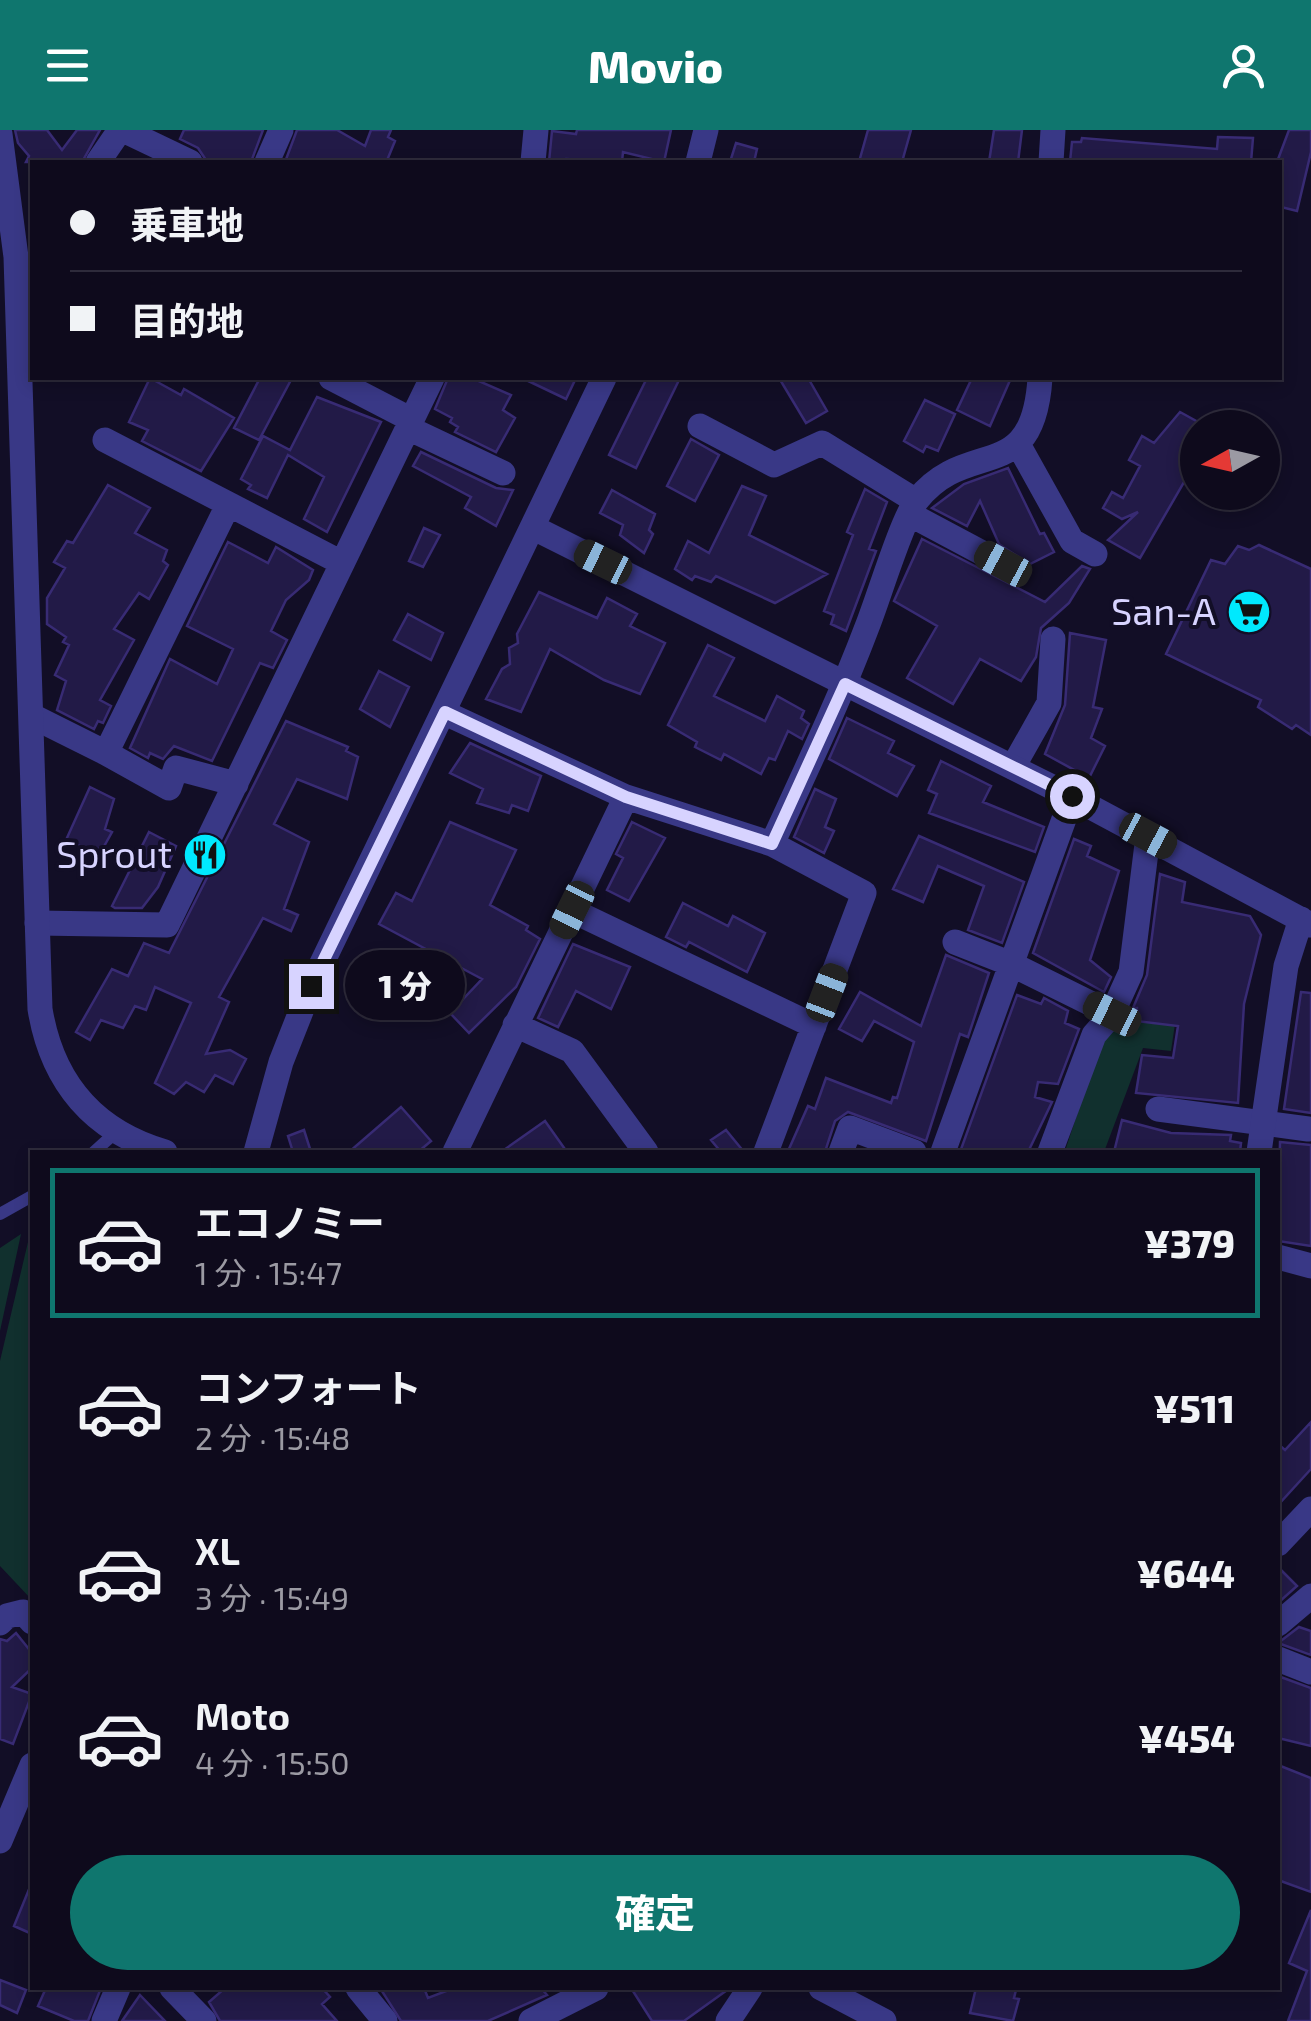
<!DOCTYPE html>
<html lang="ja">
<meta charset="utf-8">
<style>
:root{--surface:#0e0a1c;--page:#1c1829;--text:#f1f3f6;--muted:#9b9aa3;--line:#2e2b3b;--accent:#0f766e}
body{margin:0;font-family:"Exo 2","Noto Sans JP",sans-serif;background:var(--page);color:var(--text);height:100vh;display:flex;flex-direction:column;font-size:38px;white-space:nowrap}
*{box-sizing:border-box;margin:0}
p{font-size:32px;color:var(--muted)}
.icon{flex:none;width:55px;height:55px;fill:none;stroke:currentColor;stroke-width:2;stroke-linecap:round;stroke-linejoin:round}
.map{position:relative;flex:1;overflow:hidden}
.sheet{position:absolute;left:30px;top:1020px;width:1250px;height:840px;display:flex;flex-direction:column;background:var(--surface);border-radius:0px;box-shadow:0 5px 15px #0003,0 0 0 2px var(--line)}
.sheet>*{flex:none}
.hud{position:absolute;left:30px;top:30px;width:1252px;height:220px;border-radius:0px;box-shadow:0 5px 15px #0003,0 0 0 2px var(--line);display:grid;align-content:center;height:220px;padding:0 40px;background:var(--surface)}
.needle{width:65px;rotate:262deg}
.fabs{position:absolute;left:1180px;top:280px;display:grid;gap:20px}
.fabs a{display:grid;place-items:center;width:100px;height:100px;border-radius:50%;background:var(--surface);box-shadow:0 5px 15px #0003,0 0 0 2px var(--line);font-size:50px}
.end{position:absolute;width:45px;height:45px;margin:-22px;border:12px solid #d7d3ff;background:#111;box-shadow:0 0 0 5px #111}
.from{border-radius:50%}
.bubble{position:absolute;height:70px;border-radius:35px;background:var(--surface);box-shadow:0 5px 15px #0003,0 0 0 2px var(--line);font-size:32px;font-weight:800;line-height:70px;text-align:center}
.car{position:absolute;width:30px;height:60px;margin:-30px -15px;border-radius:12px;box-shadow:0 0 8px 2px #0007;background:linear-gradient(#222 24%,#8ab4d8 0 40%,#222 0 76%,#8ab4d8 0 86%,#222 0)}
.hud b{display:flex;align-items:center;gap:35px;height:95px;font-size:38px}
.hud b+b{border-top:2px solid var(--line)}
.hud i{width:25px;height:25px;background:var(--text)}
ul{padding:18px 0 0;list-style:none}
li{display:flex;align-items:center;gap:30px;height:150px;margin:0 20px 15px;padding:0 20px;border:5px solid transparent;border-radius:0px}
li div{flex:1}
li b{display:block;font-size:38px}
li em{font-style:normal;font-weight:800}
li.selected{border-color:var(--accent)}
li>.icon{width:90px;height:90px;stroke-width:1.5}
.primary-button{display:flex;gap:20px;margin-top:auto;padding:20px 40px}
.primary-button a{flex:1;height:115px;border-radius:60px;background:var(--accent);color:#fff;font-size:40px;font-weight:800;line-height:115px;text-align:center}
header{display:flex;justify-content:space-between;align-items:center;height:130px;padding:0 40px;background:var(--accent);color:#fff;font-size:45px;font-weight:800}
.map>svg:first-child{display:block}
</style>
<header><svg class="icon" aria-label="menu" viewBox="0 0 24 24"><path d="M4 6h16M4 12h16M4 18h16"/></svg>Movio<svg class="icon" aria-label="person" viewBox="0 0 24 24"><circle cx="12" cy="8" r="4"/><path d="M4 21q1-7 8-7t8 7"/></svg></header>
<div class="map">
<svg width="1311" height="1891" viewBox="0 0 1311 1891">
<rect width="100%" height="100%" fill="#120e26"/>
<path fill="#11302e" d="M1131,883l45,4 -5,34 -28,-3 -39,104 -38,-4 35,-106z
M32,1095v366l-1,8 -31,-33v-205z
M21,1104l-21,97v-83z"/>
<path fill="#221a47" stroke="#382b74" stroke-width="2.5" d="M15,0h32l15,20 15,-20h23l-18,32h-56l3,-6 -11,-13z
M184,0h79l-12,32 -45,-2 -8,-12 -18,-9z
M297,0h40l28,16 6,-16h20l-3,7 7,4 -7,17 7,4h-110z
M577,0h94l-7,32 -41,-10 -1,10 -56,-3 -17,3 3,-31 24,3z
M868,0h43l-9,32h-43z
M994,0h28l-4,32h-29z
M1289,0h22v22l-14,59 -16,-4 -1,-6 -3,-39z
M1218,7l35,1 -2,24h-181l2,-20h9l1,-4 135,11z
M736,13l21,6 -3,13h-24z
M150,248l31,17 3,-6 50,29 -33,53 -59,-30 6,-11 -19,-8z
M260,248h32l-33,62 -25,-12z
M448,248h24l39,17 -8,15 12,8 -19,34 -41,-20 3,-5 -8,-5 2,-4 -17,-9z
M522,248h54l-10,21z
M647,248h33l-44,90 -27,-13z
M779,248h29l19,33 -21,12z
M972,248h39l-21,48 -33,-16z
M317,267l64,25 -54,110 -23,-13 20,-42 -36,-22 -21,43 -19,-9 3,-4 -10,-6 22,-43 27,14z
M925,270l30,14 -17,37 -12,-5 -3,6 -19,-11z
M1180,282l18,10v36l-58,100 -32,-18 30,-28 -16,7 -19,-11 9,-16 11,6 17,-32 -11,-6 13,-24 12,7z
M691,309l28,16 -24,46 -28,-15z
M421,322l75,36 17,2 -17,36 -31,-18 6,-11 -58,-31z
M1008,338l32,66 4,-1 10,19 -36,18 -1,-14 -18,-12 -19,-43 -13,25 -35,-18 32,-24z
M108,355l42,23 -15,25 32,17 -4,11 5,4 -19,34 -10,-6 -25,36 20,11 -34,60 11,6 -8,17 -5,-2 -4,8 -37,-19 9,-29 -11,-6 14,-30 -6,-3 3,-5 -19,-13v-26l18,-30 -11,-6 13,-21 6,2z
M742,356l24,10 -17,39 78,39 -52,29 -59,-27 -5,6 -16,-6 -3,4 -17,-11 13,-28 21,12z
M865,359l22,13 -18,47 7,2 -30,80 -15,-7 3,-9 -10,-4 29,-76 -6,-3z
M612,360l43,24 -6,16 4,4 -9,19 -24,-18 3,-10 -23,-12z
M424,398l16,7 -17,32 -14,-6z
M922,409l123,63 37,-36 8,3 -21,34 -28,25 -5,29 -15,24 -41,-22 -27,45 -46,-26 30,-52 -43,-25z
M228,412l40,21 8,-16 37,23 -4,10 -23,20 -15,31 16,9 -14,28 -13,-5 -48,98 -38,-15 -11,13 -13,-6 -2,5 -18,-10 40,-89 47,25 16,-35 -46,-23z
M1259,415l52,24v166l-15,-10 -4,4 -34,-22 3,-7 -95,-46 45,-94 14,4 13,-18 11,4z
M539,462l58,26 10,-20 30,16 -7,12 35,17 -25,51 -36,-14 -54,-31 -29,63 -35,-13 16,-30 8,-5 -1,-16 9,-5 -1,-9z
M408,484l35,19 -12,27 -37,-20z
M1070,503l36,7 -13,67 9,2 -11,29 14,8 -16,32 -44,-24 20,-49z
M708,515l26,13 -20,38 51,25 12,-25 27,15 -3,7 8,6 -7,15 -14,-8 -13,29 -6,-2 -8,16 -37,-20 -3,6 -26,-13 2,-5 -29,-17z
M379,541l30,16 -19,40 -30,-18z
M847,588l47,23 -6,12 26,13 -17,30 -68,-37z
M286,591l62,26 -2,4 12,6 -11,42 -50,-20 -23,45 35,18 -25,67 14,6 -7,16 -28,-13 -44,79 10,5 -23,52 24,-4 16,9 -13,25 -18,-9 -11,17 -18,-10 -12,12 -19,-11 36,-80 -36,-16 -9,23 -11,-4 -12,22 -22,-8 -11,20 -14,-8 36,-63 16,7 16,-33 25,10z
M470,613l71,33 -13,35 -16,-6 -3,8 -32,-10 6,-14 -33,-16z
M941,631l50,25 -8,16 61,25 -9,25 -106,-39 8,-19 -9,-4z
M90,657l24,12 -9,30 7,3 -10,18 -8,-3 -1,5 -27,-12z
M815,659l21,10 -11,28 9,4 -10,22 -30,-16z
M450,692l66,28 -26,55 38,21 -2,4 14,9 -24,48 -47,46 -19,-20 32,-34 -103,-55 17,-31 16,8z
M632,692l33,16 -36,63 -22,-11 16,-32 -7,-4z
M149,702l27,14 -18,41 -16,21h-27l-3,-2z
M919,706l105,46 -22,61 -34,-13 16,-44 -46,-20 -15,36 -30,-13z
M1074,709l17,7 -4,10 32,15 -29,89 21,17 -7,15 -71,-39z
M1160,744l25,8 -3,20 68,14 11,19 -17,69 -6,99 -102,-10 6,-38 31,3 5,-32 -42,-5 1,-13h-4l14,-33z
M683,773l45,23 5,-10 32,17 -18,39 -58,-30 -3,5 -20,-10z
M573,814l57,23 -19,42 -35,-18 -18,36 -20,-9z
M946,825l43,18 -21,64 -8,-3 -34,107 -78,-29 -13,9 -10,31 -36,-3 19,-43 7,3 11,-31 65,25 2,-6 4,1 17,-56 -40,-21 -12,20 -23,-12 21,-37 61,34z
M1301,862l10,1v120l-27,-4z
M1017,865l24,9 3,-6 24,13 -3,12 14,6 -21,55 -20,-2 -3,15 17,5 -24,50h-68z
M401,977l30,34 -13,11h-69z
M1122,990l49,13 60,2 -1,6 11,2 -1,9h-126z
M545,991l22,31h-66z
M304,1000l7,22h-18l-5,-16z
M726,1000l18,22h-23l-10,-12z
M1280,1012l31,3v101l-33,-5z
M1311,1292v47l-33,36v-61l7,6z
M1278,1437l19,19 -19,17z
M1299,1497l12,4v24l-33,-12z
M16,1503l16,20v15l-20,19 20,7 -19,50 -13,-5v-100l7,2z
M1278,1546l33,12v58l-33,-8z
M1278,1635l33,13v114l-33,-12z
M32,1752v52l-18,-8z
M1311,1780v111h-23l19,-50 -18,-8z
M0,1850l26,10 -9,23 -17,-8z
M46,1858h55l-13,33h-14l-36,-15z
M225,1858h97l8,9 -8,7 15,17h-117l-11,-19z
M380,1858h44l4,10 26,-10h87l6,7 -59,26h-87z
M631,1858h99l-46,33h-32z
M976,1858l40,2 -2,8 5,1 -6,22 -43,-8z
M140,1865l25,26h-43z"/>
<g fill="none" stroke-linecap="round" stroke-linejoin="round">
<path stroke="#393886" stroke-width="12" d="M94,1022l22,-20
M0,1084l32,-18"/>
<path stroke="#393886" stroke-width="25" d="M123,0l67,32
M98,32l22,-32
M267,32l14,-32
M533,32l3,-32
M1051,32l2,-32
M331,248l81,42
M700,296l74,39 48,-22 94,58
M408,298l95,45
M105,310l235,122
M1018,314l54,97 23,13
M228,375l-122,248 63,35 7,-20 60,16
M911,385l92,49
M445,583l181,84 146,47 92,49 -98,259
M32,586l74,37
M1013,637l36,-64 4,-64
M772,714c33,-72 67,-143 95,-217 11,-27 35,-108 50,-127 51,-64 116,-12 123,-122
M571,780l243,116
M37,793l130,2 265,-547
M955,812l56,22 101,50
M515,895l57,26 74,101
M1158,979l150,20
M455,1022l171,-355
M841,1022l9,-24 64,24
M943,1022l129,-355
M1050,1022l44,-117 18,-21 19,-42 17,-136
M1278,1127l33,9
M1278,1414l33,-35
M0,1493l7,-7 16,-4 9,10
M1278,1494l33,-28
M1278,1529l33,13
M172,1858l32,33
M358,1858l27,33
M104,1891l14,-33
M531,1891l65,-33
M728,1891l22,-33"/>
<path stroke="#393886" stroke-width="25" d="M0,4l16,123 24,752c12,73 53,122 125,143
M698,32l8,-32
M534,398l538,269 239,128
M256,1022l25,-90 30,-76 293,-608
M1259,1022l27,-186 15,-47
M0,1711l32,-76
M821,1858l63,33"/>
</g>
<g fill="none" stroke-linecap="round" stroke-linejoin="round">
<path stroke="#d7d3ff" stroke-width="12" d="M311,856l134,-274 181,85 146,47 73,-160 227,112"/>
</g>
<defs>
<g id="supermarket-disc" transform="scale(2.25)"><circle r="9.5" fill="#00e9fe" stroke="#120e26"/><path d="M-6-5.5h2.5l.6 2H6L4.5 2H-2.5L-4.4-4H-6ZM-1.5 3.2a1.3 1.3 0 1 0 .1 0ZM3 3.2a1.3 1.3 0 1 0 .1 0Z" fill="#111"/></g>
<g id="restaurant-disc" transform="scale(2.25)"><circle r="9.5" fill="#00e9fe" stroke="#120e26"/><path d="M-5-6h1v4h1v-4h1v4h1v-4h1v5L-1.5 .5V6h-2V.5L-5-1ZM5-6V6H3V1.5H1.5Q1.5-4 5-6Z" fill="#111"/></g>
</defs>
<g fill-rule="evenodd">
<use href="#supermarket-disc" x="1249" y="482"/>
<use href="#restaurant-disc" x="205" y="725"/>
</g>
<g text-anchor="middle" stroke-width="8" stroke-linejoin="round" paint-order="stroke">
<g font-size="38" fill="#d7d3ff" stroke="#120e26" text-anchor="end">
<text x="1216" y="495">San-A</text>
<text x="172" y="738">Sprout</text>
</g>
</g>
</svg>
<div class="fabs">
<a><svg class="needle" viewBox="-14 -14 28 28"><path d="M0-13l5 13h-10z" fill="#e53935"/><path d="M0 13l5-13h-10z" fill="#9b9aa3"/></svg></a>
</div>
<i class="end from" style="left:1072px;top:666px"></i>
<i class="end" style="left:311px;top:856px"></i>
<div class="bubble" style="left:345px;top:820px;width:120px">1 分</div>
<i class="car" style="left:603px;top:432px;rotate:296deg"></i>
<i class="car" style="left:1003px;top:434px;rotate:298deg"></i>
<i class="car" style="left:1148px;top:706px;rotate:118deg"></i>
<i class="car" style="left:572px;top:780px;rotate:206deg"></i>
<i class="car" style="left:827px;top:863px;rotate:21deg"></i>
<i class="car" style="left:1112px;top:884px;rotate:296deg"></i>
<div class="hud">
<b><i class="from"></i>乗車地</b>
<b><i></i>目的地</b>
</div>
<section class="sheet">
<ul>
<li class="selected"><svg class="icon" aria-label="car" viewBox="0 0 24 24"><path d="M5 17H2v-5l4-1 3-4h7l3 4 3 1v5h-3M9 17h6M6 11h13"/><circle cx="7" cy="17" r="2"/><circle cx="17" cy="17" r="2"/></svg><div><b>エコノミー</b><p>1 分 · 15:47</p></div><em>¥379</em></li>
<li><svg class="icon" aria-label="car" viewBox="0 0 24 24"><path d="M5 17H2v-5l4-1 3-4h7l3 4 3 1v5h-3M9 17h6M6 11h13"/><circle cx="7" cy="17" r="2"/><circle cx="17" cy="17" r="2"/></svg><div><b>コンフォート</b><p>2 分 · 15:48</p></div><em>¥511</em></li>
<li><svg class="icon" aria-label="car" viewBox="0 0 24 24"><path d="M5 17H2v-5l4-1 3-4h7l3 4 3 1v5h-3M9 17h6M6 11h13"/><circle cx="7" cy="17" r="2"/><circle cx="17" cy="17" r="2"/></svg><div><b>XL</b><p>3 分 · 15:49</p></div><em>¥644</em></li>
<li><svg class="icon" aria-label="car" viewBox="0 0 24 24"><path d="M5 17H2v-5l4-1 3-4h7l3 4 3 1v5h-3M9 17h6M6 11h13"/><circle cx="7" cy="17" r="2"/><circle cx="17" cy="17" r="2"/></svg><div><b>Moto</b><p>4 分 · 15:50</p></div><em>¥454</em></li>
</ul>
<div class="primary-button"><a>確定</a></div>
</section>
</div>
